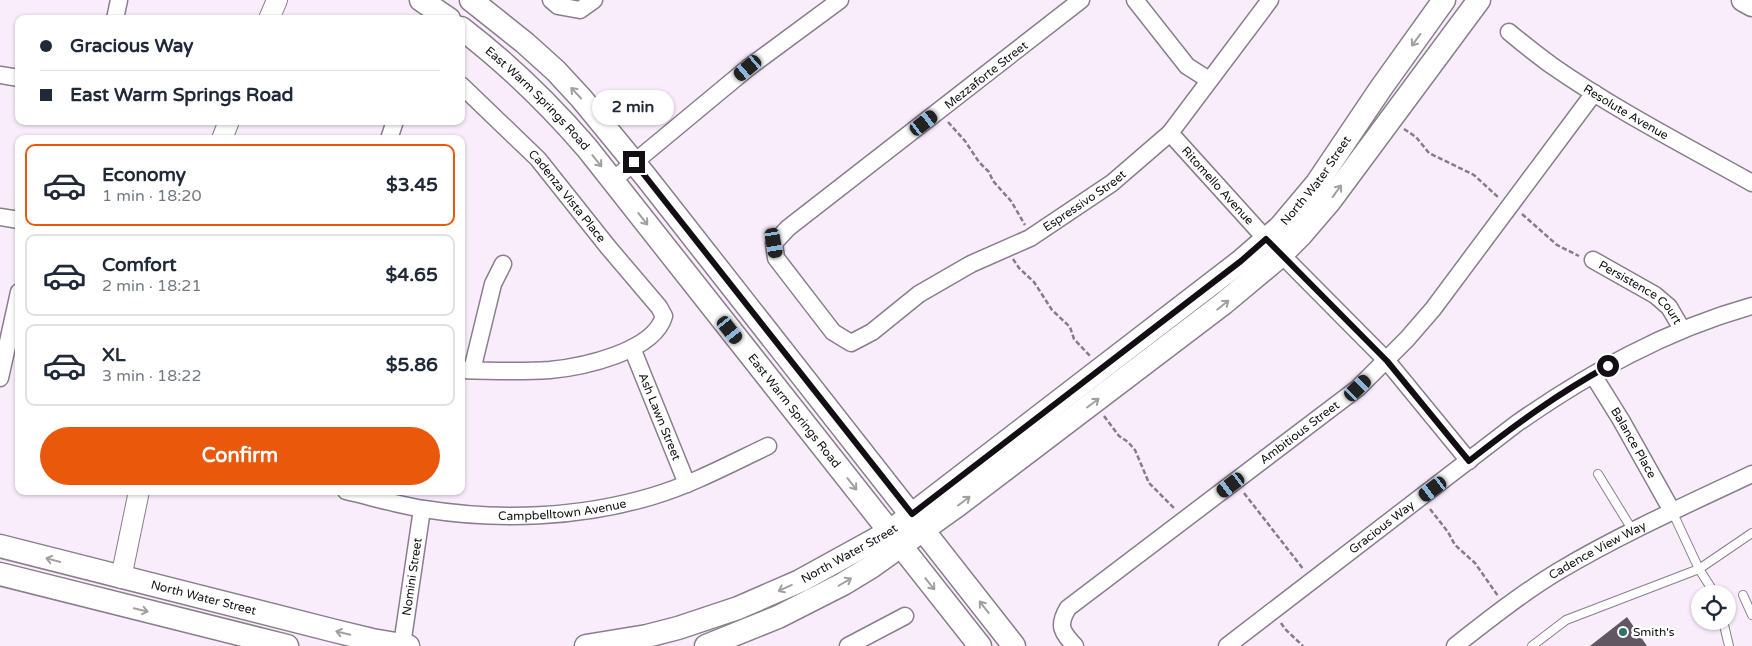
<!DOCTYPE html>
<meta charset="utf-8">
<style>
:root{--surface:#fff;--page:#f6f6f7;--text:#1f2937;--muted:#747a83;--line:#e0e1e3;--accent:#ea580c}
body{margin:0;font-family:"Varela Round",sans-serif;background:var(--page);color:var(--text);height:100vh;display:flex;flex-direction:column;font-size:19px;white-space:nowrap}
*{box-sizing:border-box;margin:0}
p{font-size:16px;color:var(--muted)}
.icon{flex:none;width:28px;height:28px;fill:none;stroke:currentColor;stroke-width:2;stroke-linecap:round;stroke-linejoin:round}
.map{position:relative;flex:1;overflow:hidden}
.panel{position:absolute;left:15px;top:135px;width:450px;height:360px;display:flex;flex-direction:column;background:var(--surface);border-radius:10px;box-shadow:0 1px 4px #0004}
.panel>*{flex:none}
.top-card{position:absolute;left:15px;top:15px;width:450px;height:110px;border-radius:10px;box-shadow:0 1px 4px #0004;display:grid;align-content:center;height:110px;padding:0 25px;background:var(--surface)}
.tools{position:absolute;left:1691px;top:585px;display:grid;gap:10px}
.tools a{display:grid;place-items:center;width:45px;height:45px;border-radius:50%;background:var(--surface);box-shadow:0 1px 4px #0004;font-size:25px}
.end{position:absolute;width:22px;height:22px;margin:-11px;border:6px solid #120e13;background:#fff;box-shadow:0 0 0 2px #fff}
.from{border-radius:50%}
.bubble{position:absolute;height:35px;border-radius:18px;background:var(--surface);box-shadow:0 1px 4px #0004;font-size:16px;font-weight:800;line-height:35px;text-align:center}
.car{position:absolute;width:15px;height:30px;margin:-15px -8px;border-radius:6px;box-shadow:0 0 4px 1px #0007;background:linear-gradient(#222 24%,#8ab4d8 0 40%,#222 0 76%,#8ab4d8 0 86%,#222 0)}
.top-card b{display:flex;align-items:center;gap:18px;height:48px;font-size:19px}
.top-card b+b{border-top:1px solid var(--line)}
.top-card i{width:12px;height:12px;background:var(--text)}
ul{padding:9px 0 0;list-style:none}
li{display:flex;align-items:center;gap:15px;height:82px;margin:0 10px 8px;padding:0 15px;border:2px solid var(--line);border-radius:10px}
li div{flex:1}
li b{display:block;font-size:19px}
li em{font-style:normal;font-weight:800}
li.active{border-color:var(--accent)}
li>.icon{width:45px;height:45px;stroke-width:1.5}
.button{display:flex;gap:10px;margin-top:auto;padding:10px 25px}
.button a{flex:1;height:58px;border-radius:30px;background:var(--accent);color:#fff;font-size:20px;font-weight:800;line-height:58px;text-align:center}
.map>svg:first-child{display:block}
</style>
<div class="map">
<svg width="1752" height="646" viewBox="0 0 1752 646">
<rect width="100%" height="100%" fill="#f9edfc"/>
<path fill="#615763" d="M1627,617l20,29h-57z"/>
<g fill="none" stroke-linecap="round" stroke-linejoin="round">
<g stroke="#897e8c" stroke-width="10">
<path id="service" d="M1598,474l35,57
M1715,594l-16,-25 53,-36
M1743,595l9,20
M1723,621l6,25
M1532,646l34,-26 133,-51 -27,-58"/>
</g>
<g stroke="#897e8c" stroke-width="19">
<g id="minor">
<path d="M551,0l7,6 22,4 14,-10"/>
<path id="s1" d="M1081,0l-293,228 -14,15 2,15 57,74 18,11 21,-11 47,-38 52,-30 59,-26 82,-55 58,-50 100,-133"/>
<path d="M1135,0l52,66 22,14"/>
<path d="M115,19l4,-19"/>
<path id="s2" d="M1509,32c13,11 27,22 42,33 63,44 133,80 201,118"/>
<path d="M0,75l19,3"/>
<path id="s3" d="M461,85l77,74 70,88 51,60 5,9c-10,36 -82,51 -114,54 -29,2 -60,1 -89,0"/>
<path id="s4" d="M1170,133l96,106 121,122 82,100"/>
<path d="M389,139l6,-18"/>
<path d="M613,180l135,-112 92,-68"/>
<path d="M0,217l19,3"/>
<path id="s5" d="M1593,260l62,35 14,12 13,22"/>
<path id="s6" d="M632,348l55,136"/>
<path d="M472,370l21,-86 10,-20"/>
<path id="s7" d="M1593,375l28,45 51,91"/>
<path d="M0,378l19,-86"/>
<path id="s8" d="M346,491c26,6 52,14 78,18 75,12 156,9 229,-13 40,-12 77,-32 115,-50"/>
<path id="s9" d="M402,645l20,-136"/>
<path d="M848,646l57,-30"/>
<path id="s10" d="M1075,646c-13,-14 -18,-20 -7,-38l290,-220 49,-49 26,-30 161,-216"/>
<path id="s11" d="M1227,646l289,-222c73,-51 150,-94 236,-118"/>
<path id="s12" d="M1455,646c33,-26 66,-52 102,-74 62,-37 129,-67 195,-98"/>
</g>
</g>
<g stroke="#897e8c" stroke-width="22">
<path id="tertiary" d="M269,19l8,-19
M222,139l7,-18
M121,578l18,-87"/>
</g>
<g stroke="#897e8c" stroke-width="25">
<g id="secondary">
<path d="M421,0l28,19"/>
<path d="M471,0l54,43 31,28 25,27 65,79 368,469"/>
<path d="M1743,0l9,5"/>
<path id="s13" d="M461,28c47,36 88,76 126,120l393,498"/>
<path id="s14" d="M0,546l335,85 37,9 36,6"/>
<path d="M0,574l287,72"/>
<path id="s15" d="M586,646l61,-10 31,-8 60,-20 62,-27 89,-49 352,-271 39,-34 37,-44 64,-95 63,-88"/>
<path d="M706,646l72,-29 65,-33 28,-17 87,-62 266,-202 54,-45 22,-22 30,-35 149,-201"/>
</g>
</g>
<path stroke="#847c86" stroke-width="2.5" stroke-dasharray="5 2.5" stroke-linecap="butt" d="M948,122l17,19 14,21 10,10 4,9 18,20 14,24
M1404,129l12,8 13,16 45,22 25,23
M1522,214l35,31 22,11
M1013,259l6,9 15,14 18,28 18,17 4,12 16,17
M1104,416l15,20 9,6 7,8 14,33 26,26
M1244,493l60,77
M1430,509l18,23 7,13 20,18 23,33
M1281,623l4,6 18,17"/>
<use href="#service" stroke="#fff" stroke-width="8"/>
<use href="#minor" stroke="#fff" stroke-width="16"/>
<use href="#tertiary" stroke="#fff" stroke-width="20"/>
<use href="#secondary" stroke="#fff" stroke-width="22"/>
</g>
<defs><path id="oneway-shaft" d="M-6 0H5M1.5-3L5.5 0L1.5 3" fill="none" stroke-width="1.6" stroke-linecap="round" stroke-linejoin="round" transform="scale(1.25)"/></defs>
<g stroke="#a09fa1">
<use href="#oneway-shaft" transform="translate(1416 40) rotate(126)"/>
<use href="#oneway-shaft" transform="translate(576 93) rotate(-133)"/>
<use href="#oneway-shaft" transform="translate(597 161) rotate(51)"/>
<use href="#oneway-shaft" transform="translate(1337 191) rotate(-54)"/>
<use href="#oneway-shaft" transform="translate(643 219) rotate(52)"/>
<use href="#oneway-shaft" transform="translate(1223 305) rotate(-39)"/>
<use href="#oneway-shaft" transform="translate(1093 403) rotate(-37)"/>
<use href="#oneway-shaft" transform="translate(852 484) rotate(52)"/>
<use href="#oneway-shaft" transform="translate(964 501) rotate(-37)"/>
<use href="#oneway-shaft" transform="translate(53 560) rotate(-165)"/>
<use href="#oneway-shaft" transform="translate(845 582) rotate(-30)"/>
<use href="#oneway-shaft" transform="translate(930 584) rotate(51)"/>
<use href="#oneway-shaft" transform="translate(785 588) rotate(155)"/>
<use href="#oneway-shaft" transform="translate(984 607) rotate(-128)"/>
<use href="#oneway-shaft" transform="translate(141 610) rotate(14)"/>
<use href="#oneway-shaft" transform="translate(343 633) rotate(-167)"/>
</g>
<g fill="none" stroke-linecap="round" stroke-linejoin="round">
<path stroke="#120e13" stroke-width="6" d="M634,162l278,352 329,-253 25,-22 121,122 82,100c46,-36 88,-67 139,-95"/>
</g>
<circle fill="#2d746c" stroke="#fff" stroke-width="2" cx="1623" cy="632" r="5"/>
<g text-anchor="middle" stroke-width="5" stroke-linejoin="round" paint-order="stroke">
<g font-size="12" fill="#120e13" stroke="#fff">
<text transform="translate(986 75) rotate(-38)" y="4">Mezzaforte Street</text>
<text dy="4" stroke="none"><textPath href="#s13" startOffset="104">East Warm Springs Road</textPath></text>
<text dy="4" stroke="none"><textPath href="#s2" startOffset="142">Resolute Avenue</textPath></text>
<text dy="4" stroke="none"><textPath href="#s15" startOffset="881">North Water Street</textPath></text>
<text dy="4" stroke="none"><textPath href="#s4" startOffset="71">Ritomello Avenue</textPath></text>
<text dy="4" stroke="none"><textPath href="#s3" startOffset="154">Cadenza Vista Place</textPath></text>
<text dy="4" stroke="none"><textPath href="#s1" startOffset="796">Espressivo Street</textPath></text>
<text dy="4" stroke="none"><textPath href="#s5" startOffset="58">Persistence Court</textPath></text>
<text dy="4" stroke="none"><textPath href="#s13" startOffset="509">East Warm Springs Road</textPath></text>
<text dy="4" stroke="none"><textPath href="#s6" startOffset="74">Ash Lawn Street</textPath></text>
<text dy="4" stroke="none"><textPath href="#s10" startOffset="334">Ambitious Street</textPath></text>
<text dy="4" stroke="none"><textPath href="#s7" startOffset="79">Balance Place</textPath></text>
<text dy="4" stroke="none"><textPath href="#s8" startOffset="219">Campbelltown Avenue</textPath></text>
<text dy="4" stroke="none"><textPath href="#s11" startOffset="195">Gracious Way</textPath></text>
<text dy="4" stroke="none"><textPath href="#s12" startOffset="172">Cadence View Way</textPath></text>
<text dy="4" stroke="none"><textPath href="#s15" startOffset="281">North Water Street</textPath></text>
<text dy="4" stroke="none"><textPath href="#s9" startOffset="69">Nomini Street</textPath></text>
<text dy="4" stroke="none"><textPath href="#s14" startOffset="210">North Water Street</textPath></text>
</g>
<g font-size="12" fill="#120e13" stroke="#fff" text-anchor="start">
<text x="1633" y="636">Smith's</text>
</g>
</g>
</svg>
<div class="tools">
<a><svg class="icon" aria-label="locate" viewBox="0 0 24 24"><circle cx="12" cy="12" r="6"/><path d="M12 2v4M12 18v4M2 12h4M18 12h4"/></svg></a>
</div>
<i class="end from" style="left:1608px;top:366px"></i>
<i class="end" style="left:634px;top:162px"></i>
<div class="bubble" style="left:592px;top:90px;width:82px">2 min</div>
<i class="car" style="left:748px;top:68px;rotate:230deg"></i>
<i class="car" style="left:924px;top:123px;rotate:52deg"></i>
<i class="car" style="left:774px;top:243px;rotate:170deg"></i>
<i class="car" style="left:730px;top:330px;rotate:142deg"></i>
<i class="car" style="left:1358px;top:388px;rotate:46deg"></i>
<i class="car" style="left:1231px;top:485px;rotate:233deg"></i>
<i class="car" style="left:1433px;top:489px;rotate:233deg"></i>
<div class="top-card">
<b><i class="from"></i>Gracious Way</b>
<b><i></i>East Warm Springs Road</b>
</div>
<section class="panel">
<ul>
<li class="active"><svg class="icon" aria-label="car" viewBox="0 0 24 24"><path d="M5 17H2v-5l4-1 3-4h7l3 4 3 1v5h-3M9 17h6M6 11h13"/><circle cx="7" cy="17" r="2"/><circle cx="17" cy="17" r="2"/></svg><div><b>Economy</b><p>1 min · 18:20</p></div><em>$3.45</em></li>
<li><svg class="icon" aria-label="car" viewBox="0 0 24 24"><path d="M5 17H2v-5l4-1 3-4h7l3 4 3 1v5h-3M9 17h6M6 11h13"/><circle cx="7" cy="17" r="2"/><circle cx="17" cy="17" r="2"/></svg><div><b>Comfort</b><p>2 min · 18:21</p></div><em>$4.65</em></li>
<li><svg class="icon" aria-label="car" viewBox="0 0 24 24"><path d="M5 17H2v-5l4-1 3-4h7l3 4 3 1v5h-3M9 17h6M6 11h13"/><circle cx="7" cy="17" r="2"/><circle cx="17" cy="17" r="2"/></svg><div><b>XL</b><p>3 min · 18:22</p></div><em>$5.86</em></li>
</ul>
<div class="button"><a>Confirm</a></div>
</section>
</div>
